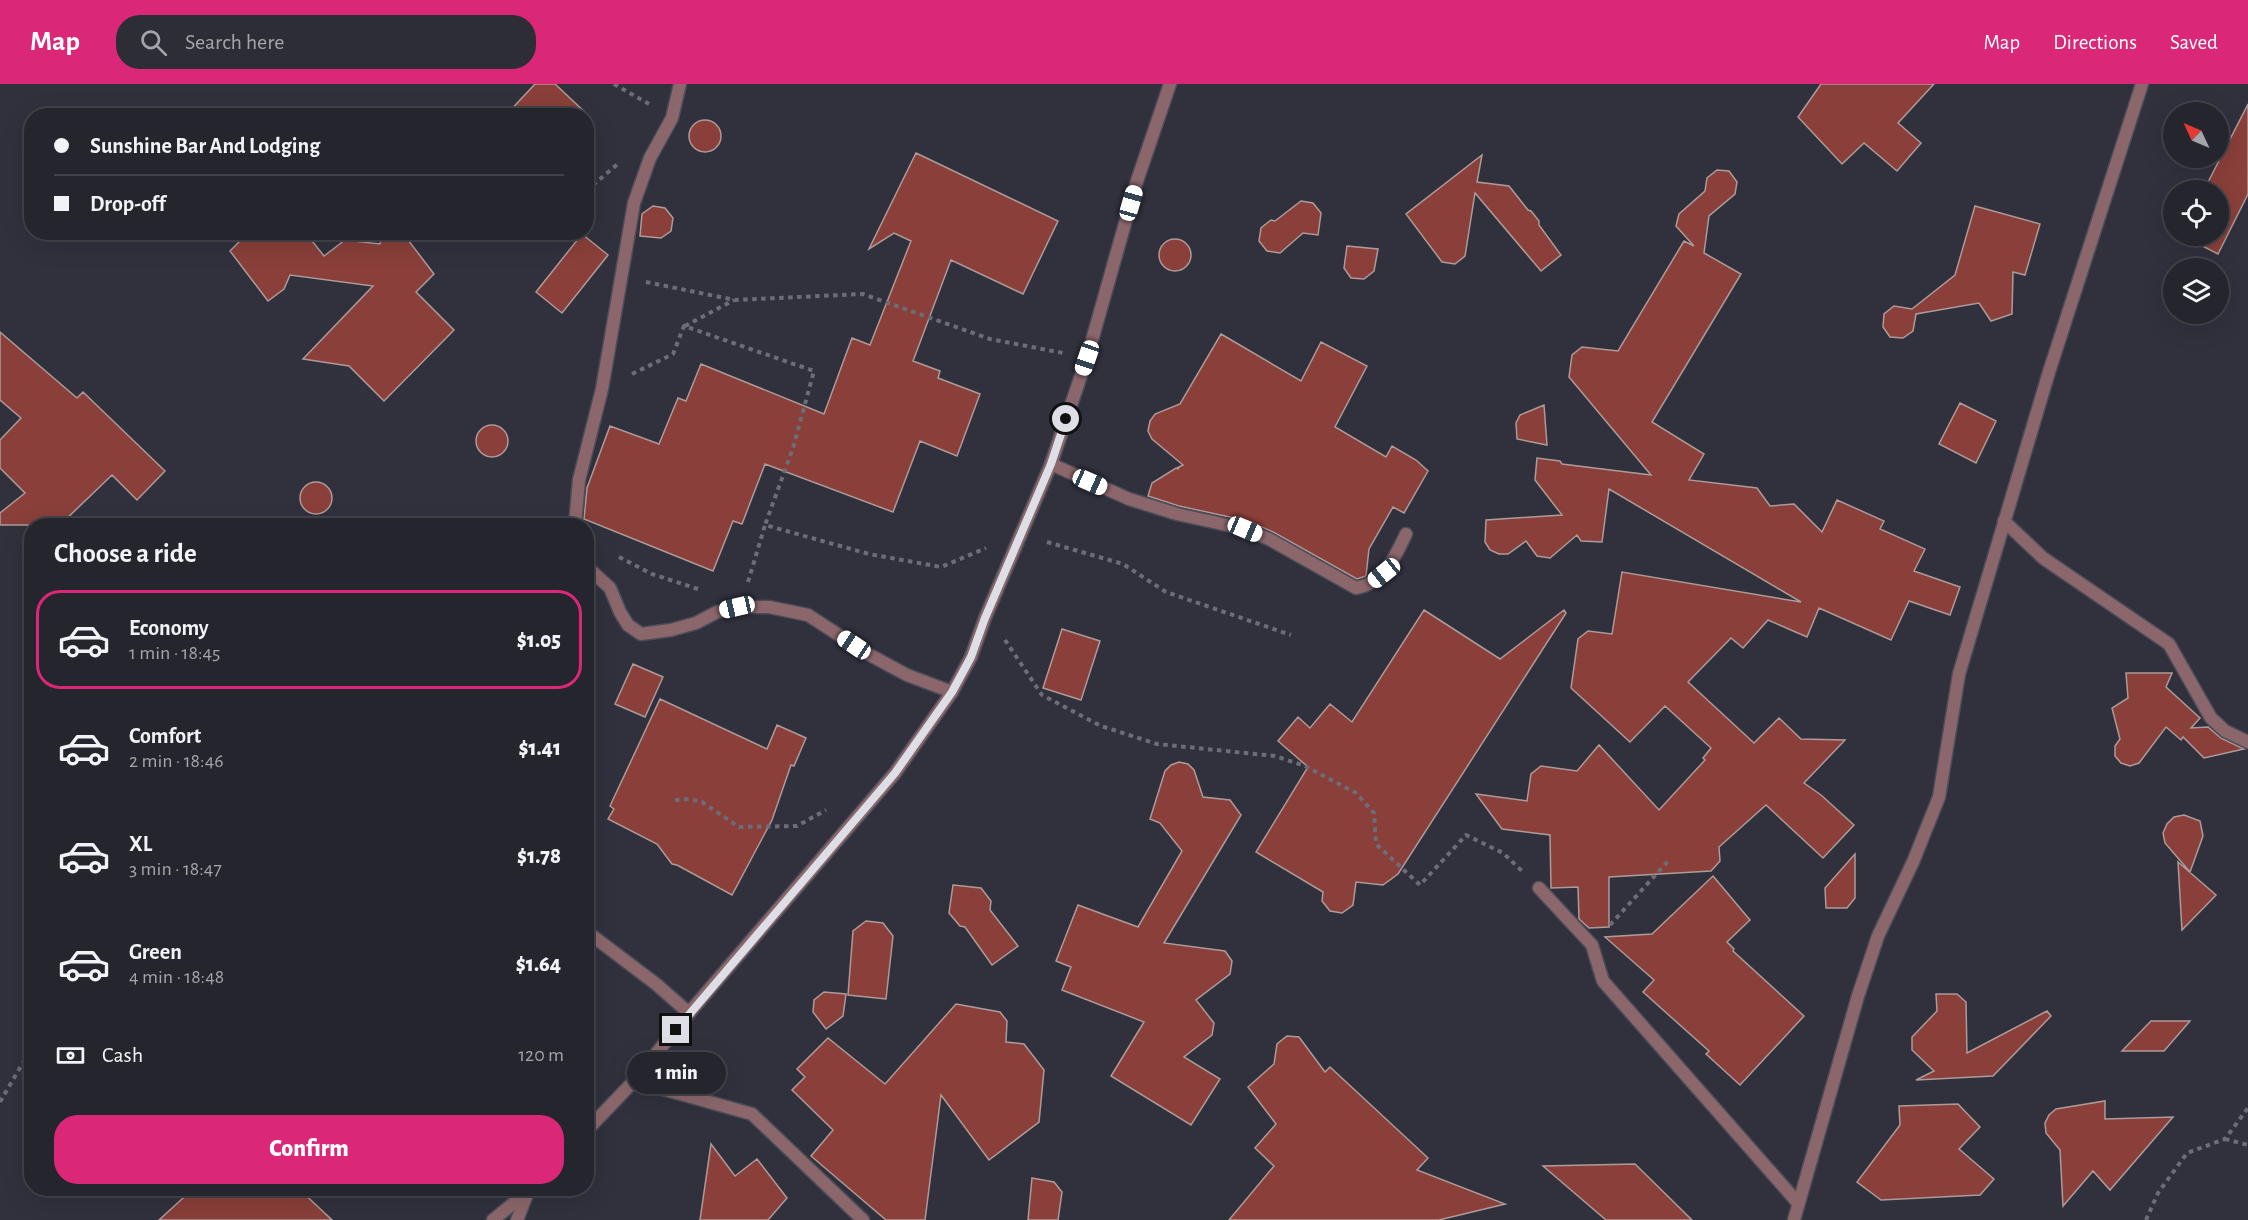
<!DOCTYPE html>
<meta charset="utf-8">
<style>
:root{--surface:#25252e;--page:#2d2d36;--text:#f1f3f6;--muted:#a3a5aa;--line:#42424a;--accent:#db2777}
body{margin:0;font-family:"Alegreya Sans",sans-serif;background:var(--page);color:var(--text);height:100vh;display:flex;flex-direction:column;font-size:22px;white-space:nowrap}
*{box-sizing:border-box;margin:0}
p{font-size:20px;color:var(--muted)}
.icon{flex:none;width:33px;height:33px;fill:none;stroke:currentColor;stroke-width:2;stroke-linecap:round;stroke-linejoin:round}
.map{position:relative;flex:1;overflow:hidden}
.side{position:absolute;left:24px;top:434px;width:570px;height:678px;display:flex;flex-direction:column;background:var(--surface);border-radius:24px;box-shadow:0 6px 24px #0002,0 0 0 2px var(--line)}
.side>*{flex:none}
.banner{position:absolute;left:24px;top:24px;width:570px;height:132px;border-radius:24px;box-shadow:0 6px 24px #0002,0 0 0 2px var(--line);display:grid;align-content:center;height:132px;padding:0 30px;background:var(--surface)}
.needle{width:39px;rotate:314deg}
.fabs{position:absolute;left:2163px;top:18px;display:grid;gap:12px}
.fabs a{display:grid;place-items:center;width:66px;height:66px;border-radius:50%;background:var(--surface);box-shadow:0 6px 24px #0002,0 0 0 2px var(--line);font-size:30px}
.end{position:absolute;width:27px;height:27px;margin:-14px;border:8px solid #dddee6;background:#111;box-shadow:0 0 0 3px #111}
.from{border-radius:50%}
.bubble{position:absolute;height:42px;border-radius:21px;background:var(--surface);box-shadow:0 6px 24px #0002,0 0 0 2px var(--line);font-size:20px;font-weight:800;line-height:42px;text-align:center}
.car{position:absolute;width:18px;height:36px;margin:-18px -9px;border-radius:8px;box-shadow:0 0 4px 2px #0007;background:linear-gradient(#fff 24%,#345 0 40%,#fff 0 76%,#345 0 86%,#fff 0)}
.banner b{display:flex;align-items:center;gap:21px;height:57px;font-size:22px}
.banner b+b{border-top:2px solid var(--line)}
.banner i{width:15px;height:15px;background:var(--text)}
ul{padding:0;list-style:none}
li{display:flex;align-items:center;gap:18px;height:99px;margin:0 12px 9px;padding:0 18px;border:3px solid transparent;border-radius:24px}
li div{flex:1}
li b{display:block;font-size:22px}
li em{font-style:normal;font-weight:800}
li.on{border-color:var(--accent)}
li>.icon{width:54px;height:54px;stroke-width:1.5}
h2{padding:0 30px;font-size:27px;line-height:72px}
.pay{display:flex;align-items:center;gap:15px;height:66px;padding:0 30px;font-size:22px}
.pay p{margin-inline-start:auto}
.primary-button{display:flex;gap:12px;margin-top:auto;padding:12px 30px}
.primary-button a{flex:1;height:69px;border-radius:24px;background:var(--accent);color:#fff;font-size:24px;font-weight:800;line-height:69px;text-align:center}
header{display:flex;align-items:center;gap:36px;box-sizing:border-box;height:84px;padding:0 30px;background:var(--accent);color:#fff}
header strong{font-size:28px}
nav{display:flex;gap:33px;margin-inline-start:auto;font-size:21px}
.search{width:420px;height:54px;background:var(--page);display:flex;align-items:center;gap:15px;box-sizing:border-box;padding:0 21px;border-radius:24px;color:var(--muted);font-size:22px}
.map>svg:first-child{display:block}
</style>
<header>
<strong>Map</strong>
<div class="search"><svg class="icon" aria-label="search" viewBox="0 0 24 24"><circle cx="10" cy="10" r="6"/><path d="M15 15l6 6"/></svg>Search here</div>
<nav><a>Map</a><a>Directions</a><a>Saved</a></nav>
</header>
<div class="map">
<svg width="2248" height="1136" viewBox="0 0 2248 1136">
<rect width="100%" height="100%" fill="#31313e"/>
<path fill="#8a3f3a" stroke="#ad9b99" stroke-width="1.5" d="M535,0h20l34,32h-84z
M1821,0h113l-36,39 23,20 -24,28 -33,-28 -22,21 -44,-47z
M2248,20v90l-30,60 -35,-18h35v-46h-14z
M689 52a16 16 0 1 1 32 0a16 16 0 1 1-32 0Z
M916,69l142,68 -35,73 -72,-34 -38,101 27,10 -2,7 42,16 -23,62 -37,-15 -27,71 -128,-48 -23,60 -9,-3 -20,50 -129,-52 3,-31 23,-62 49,18 19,-46 8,3 15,-37 123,50 28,-76 18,7 41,-104 -17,-8 -25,16z
M1482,71l-5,27 32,4 19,24 3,1 8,10v4l22,30 -20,16 -66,-78 -10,63 -10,8 -13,-2 -36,-48z
M1717,86l12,1 8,11 -2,12 -26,22 -5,37 37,21 -89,148 52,32 -15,26 68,8 13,18 24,-2 28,28 15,-32 47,21 -4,8 45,20 -11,22 46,16 -10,28 -41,-14 -18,39 -72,-32 -12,29 -39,-17 -25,28 -12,-10 -43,44 66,61 25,-25 22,21 44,1 -41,43 17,12 33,30 -31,33 -57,-53 -47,42 1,14 -9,10 -102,6v50l-20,1 -10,-9 -1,-32 -27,1 -1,-53 -48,-6 -26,-35 51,7 4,-27 10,-8 36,5 22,-26 60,65 46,-50 -2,-2 8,-10 -46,-42 -35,36 -59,-54 7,-49 10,-8 24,3 10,-62 179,30 -192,-113 -7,53 -21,-1 -4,-6 -27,23 -13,-2 -11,-15 -18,13h-9l-9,-4 -5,-8 1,-22 76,-5 -27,-35 2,-22 23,3 2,3 89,11 -82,-98 3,-22 10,-8 36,4 66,-110 10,5 -18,-20 3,-12 26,-23 2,-13z
M1301,117l12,2 8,10 -3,22 -15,-2 -23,20 -13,-2 -8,-10 2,-13 10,-8 4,1z
M653,122l12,2 8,10 -2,13 -10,7 -21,-2 2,-22z
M1975,122l65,18 -15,51 -12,-3 -1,42 -21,7 -12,-18 -63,11 -3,17 -10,7 -13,-1 -7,-10 1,-13 10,-8 18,3 43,-34z
M249,148h56l19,24 21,-16 35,4 2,-12h20l32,42 -18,18 38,38 -70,71 -35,-35 -46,-7 70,-73 -83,-11 -6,14 -16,12 -38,-50z
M582,150l26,21 -46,58 -26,-21z
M1159 171a16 16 0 1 1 32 0a16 16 0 1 1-32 0Z
M1347,162l31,3 -4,22 -10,8 -13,-1 -7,-10z
M0,248l77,66 6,-6 82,79 -28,29 -25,-25 -52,50h-60v-12l25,-20 -25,-25v-28l21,-22 -21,-18z
M1221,250l80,47 20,-39 46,24 -32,61 51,30 6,-11 24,14 12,11 -24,42 -11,-6 -24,42 -3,27 -9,3 -84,-47 -25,-11 -69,-15 -31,-10 4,-13 24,-15 3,1 -2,-1 6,-3 -31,-26 -4,-8 2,-10 5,-7 25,-10z
M1960,319l36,18 -20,42 -37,-19z
M1544,321l3,40 -30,-6 -1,-16 4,-8z
M476 357a16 16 0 1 1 32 0a16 16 0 1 1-32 0Z
M300 414a16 16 0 1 1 32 0a16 16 0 1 1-32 0Z
M1424,526l76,49 64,-49 2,3 -168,261 -15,11 -27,-3 -3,23 -11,8 -12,-2 -8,-10 1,-9 -67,-40 52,-85 -30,-26 20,-24 12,11 20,-24 22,18z
M1062,545l38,12 -19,59 -38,-12z
M633,580l30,13 -18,40 -30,-13z
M2126,589h46l-6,14 34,31 -9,10 17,-1 13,11 23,11 -40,9 -21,-21 -2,3 -15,-13 -27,36 -9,3 -9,-3 -6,-7v-10l5,-7 -8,-31 16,-10z
M660,615l107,50 10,-24 29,13 -12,28 -3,-1 -19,55 -40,75 -55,-30 -5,-1 -15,-20 -49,-25 6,-10 -4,-3z
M1179,678l9,2 6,6 9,27 27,3 11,15 -77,128 61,8 7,10 -2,13 -34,26 18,23 -2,12 -28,22 36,22 -29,46 -80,-49 33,-54 -82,-32 9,-23 -15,-6 22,-56 60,22 44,-76 -22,-28 -10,-4 15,-48 6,-6z
M2184,731l16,6 3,15 -13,36 -25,-29 -2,-10 4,-9 7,-7z
M1855,770v44l-8,10h-21l-1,-20z
M2178,778l38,33 -34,35z
M1713,792l37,44 -23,22 7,7 -1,2 71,65 -64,69 -34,-31 3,-3 -66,-59 11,-12 -49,-43 47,-3z
M953,801l28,3 10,13 -1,9 28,36 -26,19 -27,-38 -5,-1 -11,-13z
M866,837l17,2 10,13 -7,63 -38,-4 5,-64z
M824,908l22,2 -3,22 -17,13 -13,-17 1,-12z
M1936,910h21l9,8 1,51 80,-42 4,5 -58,60 -77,4 18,-9 -22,-21v-13l25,-26z
M956,920l44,8 7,9 -1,21 18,2 20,26 -5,52 -50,38 -48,-65 -16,125h-39l-75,-64 22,-26 -41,-40 13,-13 -8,-8 31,-31 57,46z
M2151,937h39l-26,30h-42z
M1287,952l12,1 26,35 5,-5 98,91 -11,12 88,34 -66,16h-210l45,-54 -19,-18 21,-24 -28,-37 26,-23 3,-20z
M2105,1017v18l68,-2 -63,73 -17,-19 -30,35 -3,-56 -14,-17 -1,-10 4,-8 7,-6z
M1958,1020l22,23 -21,22 35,30 -14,16 -99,5 -24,-18 43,-57 -1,-19z
M711,1060l24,32 22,-17 30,39 -19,22h-68z
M1635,1080l57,56h-86l-63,-54z
M1032,1094l22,4 8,10 -4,28h-30z
M194,1104h104l34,32h-173z"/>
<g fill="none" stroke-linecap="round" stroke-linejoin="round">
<g stroke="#4d4d59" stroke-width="15">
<path id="minor" d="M1051,380l78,35 48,15 68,15 24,10 87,49c28,-5 39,-31 50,-54
M2004,437l39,37 126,86 42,74 14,13 23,11
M575,441l4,-45 23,-91 32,-186 16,-45 22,-40 8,-34
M586,482l24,22 10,24 8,13 13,9 30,-4 25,-7 21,-11 20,-5h32l39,8 60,39 39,21 45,17
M1539,804l53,57 11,36 195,222
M586,847l70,53 33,29
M634,997l118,33 111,106
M517,1136l11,-28
M1794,1136l64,-224 20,-60 35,-74 26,-65 20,-123 90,-302 93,-288"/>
</g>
<g stroke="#4d4d59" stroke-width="15">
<path id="tertiary" d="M586,1047l48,-50 55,-68 206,-240 57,-81 19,-35 14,-39 66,-154 36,-106 50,-177 33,-97
M493,1136l39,-32"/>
</g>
<path stroke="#6d6d78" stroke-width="4" stroke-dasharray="4.5 4.5" stroke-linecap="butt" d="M614,0l35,20
M586,107l34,-29
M646,198l89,18 128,-6 127,45 73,14
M685,242l49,-26
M632,290l41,-20 11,-28 130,45 -21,77 -28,77
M1047,458l76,22 43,28 125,43
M619,473l33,17 49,16
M748,498l17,-57 104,29 72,13 45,-19
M1005,556l37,55 59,31 56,18 118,12 30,10 51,27 18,20 2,31 44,41 46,-50 37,18 19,18
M675,716l14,-1 13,3 37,25 58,-1 29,-16
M1610,841l60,-66
M0,1018l32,-55
M2225,1055l23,6
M2146,1136l12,-27 29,-40 38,-14 23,-31"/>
<use href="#minor" stroke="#8b676b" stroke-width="12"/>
<use href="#tertiary" stroke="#8b676b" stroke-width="12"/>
</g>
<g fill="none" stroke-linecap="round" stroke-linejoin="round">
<path stroke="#dddee6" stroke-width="8" d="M676,946l219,-257 57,-81 19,-35 14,-39 66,-154 15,-45"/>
</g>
</svg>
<div class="fabs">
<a><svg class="needle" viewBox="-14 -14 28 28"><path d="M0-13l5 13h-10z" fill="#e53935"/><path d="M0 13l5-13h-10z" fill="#a3a5aa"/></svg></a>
<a><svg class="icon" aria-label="locate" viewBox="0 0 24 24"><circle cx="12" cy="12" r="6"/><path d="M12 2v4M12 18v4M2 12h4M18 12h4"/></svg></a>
<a><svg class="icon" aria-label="layers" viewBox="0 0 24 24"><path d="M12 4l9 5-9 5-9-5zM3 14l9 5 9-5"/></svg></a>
</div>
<i class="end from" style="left:1066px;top:335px"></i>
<i class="end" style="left:676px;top:946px"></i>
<div class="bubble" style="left:627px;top:968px;width:99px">1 min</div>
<i class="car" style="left:1131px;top:119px;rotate:16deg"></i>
<i class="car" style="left:1087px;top:274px;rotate:199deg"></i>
<i class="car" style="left:1090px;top:398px;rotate:114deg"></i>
<i class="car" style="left:1245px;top:445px;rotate:113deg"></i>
<i class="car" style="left:1384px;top:489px;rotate:231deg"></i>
<i class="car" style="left:737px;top:523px;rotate:257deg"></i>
<i class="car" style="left:854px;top:561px;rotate:304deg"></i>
<div class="banner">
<b><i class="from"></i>Sunshine Bar And Lodging</b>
<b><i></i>Drop-off</b>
</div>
<section class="side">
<h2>Choose a ride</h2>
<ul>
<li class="on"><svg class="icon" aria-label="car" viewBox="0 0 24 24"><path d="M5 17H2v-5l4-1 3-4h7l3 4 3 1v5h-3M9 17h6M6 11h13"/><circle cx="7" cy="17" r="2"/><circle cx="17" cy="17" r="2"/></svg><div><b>Economy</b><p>1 min · 18:45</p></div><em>$1.05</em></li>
<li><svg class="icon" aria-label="car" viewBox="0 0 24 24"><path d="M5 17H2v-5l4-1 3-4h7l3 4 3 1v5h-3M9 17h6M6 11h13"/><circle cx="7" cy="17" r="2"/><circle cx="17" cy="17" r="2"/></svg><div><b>Comfort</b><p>2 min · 18:46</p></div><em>$1.41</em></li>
<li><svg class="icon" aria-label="car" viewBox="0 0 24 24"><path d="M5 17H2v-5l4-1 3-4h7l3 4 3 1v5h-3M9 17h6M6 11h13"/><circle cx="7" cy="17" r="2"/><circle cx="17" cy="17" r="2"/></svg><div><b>XL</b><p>3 min · 18:47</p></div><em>$1.78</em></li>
<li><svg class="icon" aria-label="car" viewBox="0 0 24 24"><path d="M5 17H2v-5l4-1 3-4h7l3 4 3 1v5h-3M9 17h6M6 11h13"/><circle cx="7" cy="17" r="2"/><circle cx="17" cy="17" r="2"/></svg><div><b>Green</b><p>4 min · 18:48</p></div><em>$1.64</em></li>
</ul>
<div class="pay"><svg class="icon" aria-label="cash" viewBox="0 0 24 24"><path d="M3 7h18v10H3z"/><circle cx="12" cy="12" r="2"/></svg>Cash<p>120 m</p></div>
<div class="primary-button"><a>Confirm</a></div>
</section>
</div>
